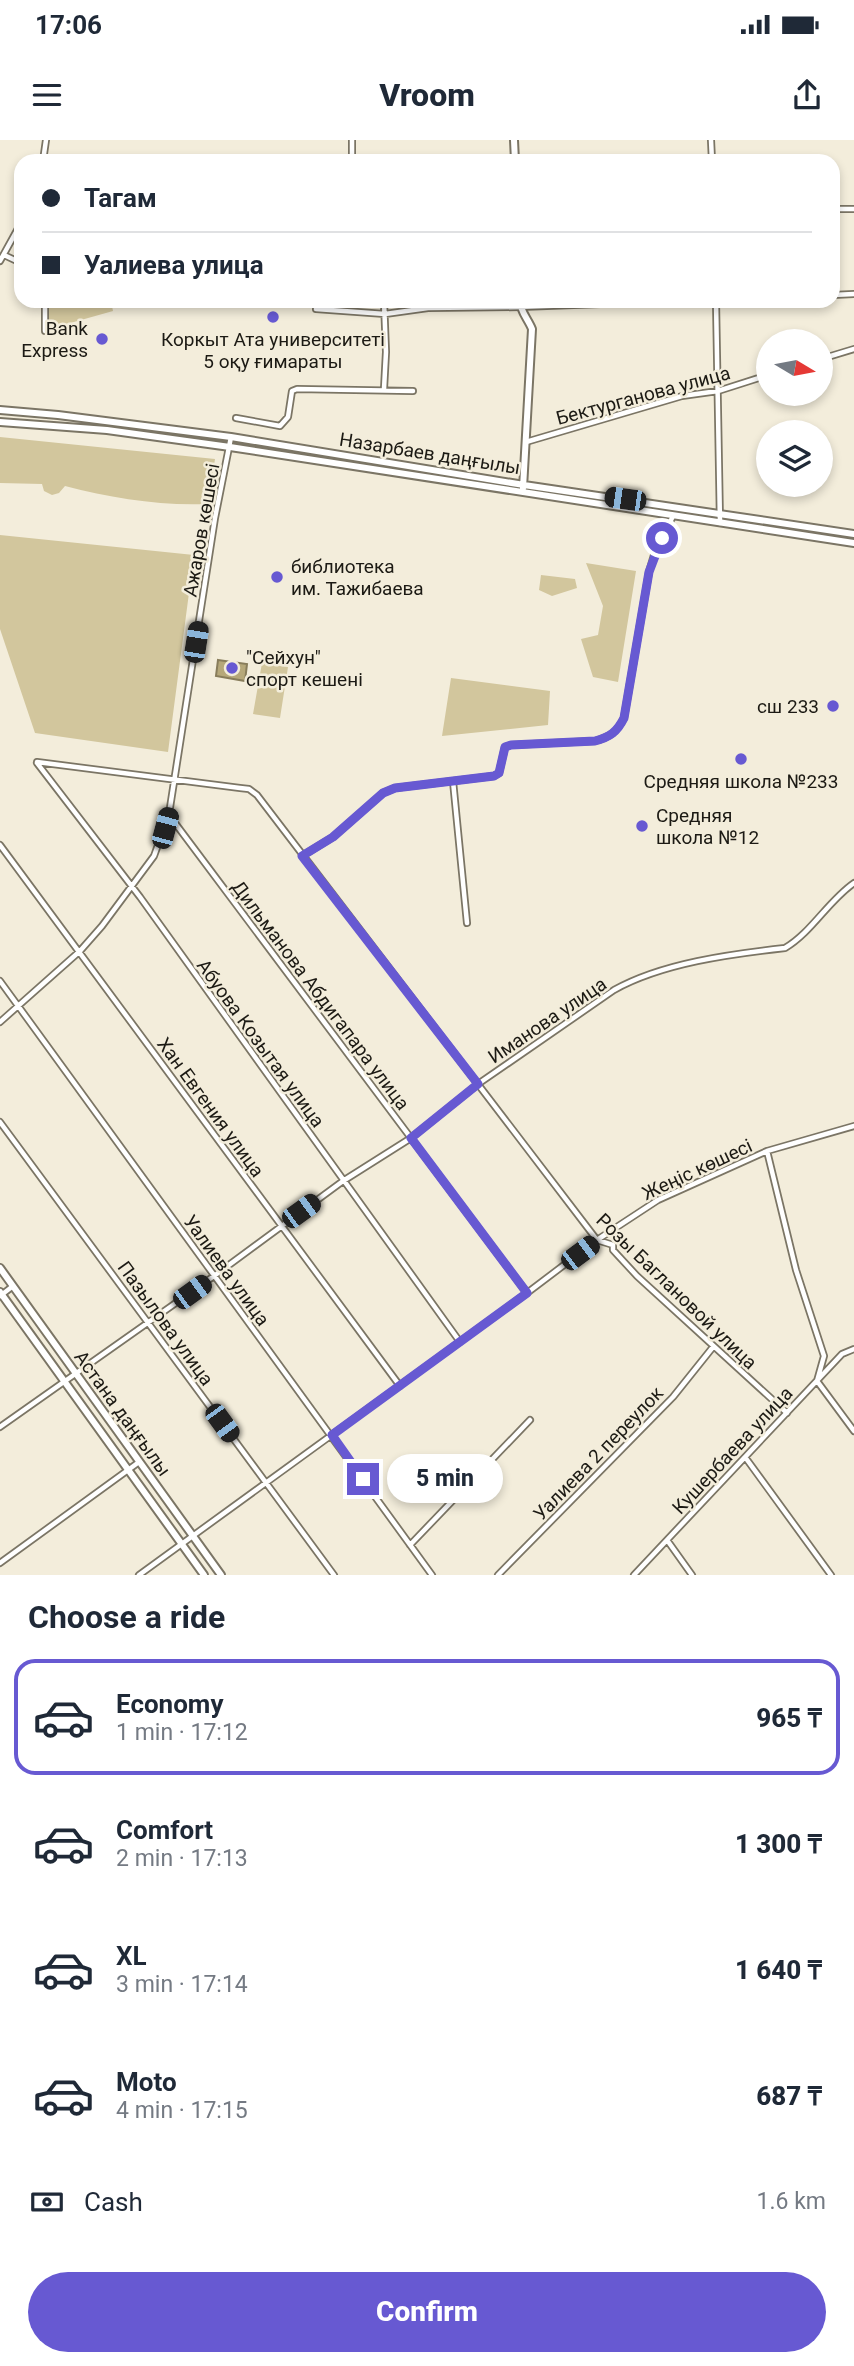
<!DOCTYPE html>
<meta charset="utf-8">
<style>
:root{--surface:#fff;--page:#f2f2f3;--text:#1f2937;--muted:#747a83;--line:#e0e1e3;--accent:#6759d2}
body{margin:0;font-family:Roboto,sans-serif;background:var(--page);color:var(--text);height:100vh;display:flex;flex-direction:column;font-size:26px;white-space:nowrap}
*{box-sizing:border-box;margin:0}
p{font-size:23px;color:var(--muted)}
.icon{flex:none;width:38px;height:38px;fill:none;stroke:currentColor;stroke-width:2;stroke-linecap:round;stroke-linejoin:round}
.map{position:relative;height:1435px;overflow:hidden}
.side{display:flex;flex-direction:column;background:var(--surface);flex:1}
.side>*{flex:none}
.banner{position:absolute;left:14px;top:14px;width:826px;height:154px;border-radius:21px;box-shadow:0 4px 10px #0003;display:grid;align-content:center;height:154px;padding:0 28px;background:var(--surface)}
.needle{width:46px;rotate:100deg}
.fabs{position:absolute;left:756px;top:189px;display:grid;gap:14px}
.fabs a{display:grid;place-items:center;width:77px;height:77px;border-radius:50%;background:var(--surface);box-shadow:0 4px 10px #0003;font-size:35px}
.end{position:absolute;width:32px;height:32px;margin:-16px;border:9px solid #6759d2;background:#fff;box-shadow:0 0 0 4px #fff}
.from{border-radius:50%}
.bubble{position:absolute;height:49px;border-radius:24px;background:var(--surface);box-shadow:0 4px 10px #0003;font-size:23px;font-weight:800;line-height:49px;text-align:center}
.car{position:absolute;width:21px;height:42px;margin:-21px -10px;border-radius:9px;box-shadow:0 0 5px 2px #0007;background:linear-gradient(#222 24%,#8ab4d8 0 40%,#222 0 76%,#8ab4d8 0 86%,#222 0)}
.banner b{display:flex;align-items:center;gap:24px;height:66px;font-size:26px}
.banner b+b{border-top:2px solid var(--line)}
.banner i{width:18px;height:18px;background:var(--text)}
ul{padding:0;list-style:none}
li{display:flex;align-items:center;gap:21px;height:116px;margin:0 14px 10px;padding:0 14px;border:4px solid transparent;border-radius:21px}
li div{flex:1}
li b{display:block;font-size:26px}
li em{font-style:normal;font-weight:800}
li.on{border-color:var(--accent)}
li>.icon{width:63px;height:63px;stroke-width:1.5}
h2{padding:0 28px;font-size:32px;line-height:84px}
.pay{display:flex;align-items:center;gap:18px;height:77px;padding:0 28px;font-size:26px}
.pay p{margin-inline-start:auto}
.cta{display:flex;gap:14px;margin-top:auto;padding:14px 28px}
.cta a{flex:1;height:80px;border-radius:42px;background:var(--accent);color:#fff;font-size:28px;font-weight:800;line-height:80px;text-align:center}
.status{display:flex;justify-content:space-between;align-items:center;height:49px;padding:0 35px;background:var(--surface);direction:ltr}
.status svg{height:19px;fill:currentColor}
header{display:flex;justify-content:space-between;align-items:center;height:91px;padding:0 28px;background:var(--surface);font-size:32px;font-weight:800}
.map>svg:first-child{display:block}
</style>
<div class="status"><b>17:06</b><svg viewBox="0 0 49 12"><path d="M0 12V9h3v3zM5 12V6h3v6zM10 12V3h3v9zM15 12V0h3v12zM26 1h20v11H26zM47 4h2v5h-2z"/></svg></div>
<header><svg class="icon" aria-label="menu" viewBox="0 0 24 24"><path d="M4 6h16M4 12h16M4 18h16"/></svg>Vroom<svg class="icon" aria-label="share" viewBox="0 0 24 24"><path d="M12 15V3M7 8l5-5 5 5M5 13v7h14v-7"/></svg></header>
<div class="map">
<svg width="854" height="1435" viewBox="0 0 854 1435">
<rect width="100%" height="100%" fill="#f3eddb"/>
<path fill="#d2c69d" d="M47,161h64l2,10 -64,18z
M0,297l215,22 -7,45c-49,2 -96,-6 -143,-18l-6,7 -7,2 -8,-4 -2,-7 -42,-1z
M0,395l194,20 -26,197 -133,-19 -35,-104z
M586,423l50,8 -18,111 -25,-5 -12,-38 17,-4 5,-29z
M541,435l34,4 2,9 -25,8 -13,-6z
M262,523l26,4 -8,51 -27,-4z
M451,538l99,13 -2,34 -106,11z"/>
<path fill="#b6a87a" stroke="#887d5b" stroke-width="2" d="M218,520l29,4 -2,17 -29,-5z"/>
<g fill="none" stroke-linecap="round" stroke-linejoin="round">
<g stroke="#7b7565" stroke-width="8">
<path id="street" d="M352,0v21
M711,0l1,21
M43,21l3,-21
M833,69h21
M4,115l17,8
M0,121l21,-38
M833,155l21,-1
M45,161v30
M716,161l4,222
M316,169l69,5 43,-6 92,-1 161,-6
M821,219l33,-10
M384,249l2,-37 -2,-51
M236,278l44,8 8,-9 4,-26 5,-2 116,2
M526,302l156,-46 36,-5 50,-16
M37,622l203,26 9,1 8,6 340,445 16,5v5l24,26 150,137
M37,623l103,134 320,445
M453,641l14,142
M169,675l358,478
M0,705l400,541
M302,716l31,-19 50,-44 12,-5 99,-12 5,-3 6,-26 6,-2 84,-4c15,-4 22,-9 29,-23l25,-146 5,-17 19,-39
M0,841l432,594
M0,882l80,-71 22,-25 52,-70 15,-42 46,-296 16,-81
M0,982l334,453
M767,1011l29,119 28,86 -7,25 37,50
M0,1156l13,-10
M0,1287l214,-151 129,-95 68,-43 67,-54 136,-94c48,-27 117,-36 171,-42 27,-16 43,-47 69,-65
M745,1317l86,118
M667,1400l25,35
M410,1405l120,-125
M0,1423l139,-101
M139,1435l388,-282 70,-53 61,-40 109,-49 87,-25
M498,1435l175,-178 40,-50
M634,1435l208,-221 12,-5"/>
</g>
<g stroke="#7b7565" stroke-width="10">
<path id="secondary" d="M514,0l1,21
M520,161c0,10 8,18 12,28l-9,159
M0,270l58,5 173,22 293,48 330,49
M0,282l107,8 123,17 624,96
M0,1128l221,307
M0,1152l204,283"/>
</g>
<use href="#street" stroke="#fff" stroke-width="4.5"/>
<use href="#secondary" stroke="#fff" stroke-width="6"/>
</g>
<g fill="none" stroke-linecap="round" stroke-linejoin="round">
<path stroke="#6759d2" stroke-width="9" d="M363,1339l-31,-44 195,-142 -116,-155 67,-54 -176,-228 31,-19 50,-44 12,-5 99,-12 5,-3 6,-26 6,-2 84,-4c15,-4 22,-9 29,-23l25,-146 13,-34"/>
</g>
<g fill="#6759d2" stroke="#f3eddb" stroke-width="2.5">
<circle cx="273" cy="177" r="7"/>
<circle cx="102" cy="199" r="7"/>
<circle cx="277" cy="437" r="7"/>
<circle cx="232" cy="528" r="7"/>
<circle cx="833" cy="566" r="7"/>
<circle cx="741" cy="619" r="7"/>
<circle cx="642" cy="686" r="7"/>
</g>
<g text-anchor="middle" stroke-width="5" stroke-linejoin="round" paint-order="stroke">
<g font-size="19" fill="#1c1a14" stroke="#f3eddb" text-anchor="start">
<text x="88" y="195" text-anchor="end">Bank<tspan x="88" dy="22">Express</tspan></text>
<text x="273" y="206" text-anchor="middle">Коркыт Ата университеті<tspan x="273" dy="22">5 оқу ғимараты</tspan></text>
<text x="291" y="433">библиотека<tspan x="291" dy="22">им. Тажибаева</tspan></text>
<text x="246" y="524">"Сейхун"<tspan x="246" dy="22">спорт кешені</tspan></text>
<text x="819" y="573" text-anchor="end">сш 233</text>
<text x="741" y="648" text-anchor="middle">Средняя школа №233</text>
<text x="656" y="682">Средняя<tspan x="656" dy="22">школа №12</tspan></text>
</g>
<g font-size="19" fill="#1c1a14" stroke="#f3eddb">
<text transform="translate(643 255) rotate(-15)" y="7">Бектурганова улица</text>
<text transform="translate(430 313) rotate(9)" y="7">Назарбаев даңғылы</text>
<text transform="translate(201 390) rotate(-80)" y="7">Ажаров көшесі</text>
<text transform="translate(321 855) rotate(53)" y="7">Дильманова Абдигапара улица</text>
<text transform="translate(547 880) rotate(-34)" y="7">Иманова улица</text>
<text transform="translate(261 903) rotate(54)" y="7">Абуова Козытая улица</text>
<text transform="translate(211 967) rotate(54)" y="7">Хан Евгения улица</text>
<text transform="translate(697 1029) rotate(-25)" y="7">Жеңіс көшесі</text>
<text transform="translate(227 1130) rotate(54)" y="7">Уалиева улица</text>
<text transform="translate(677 1151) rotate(44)" y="7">Розы Баглановой улица</text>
<text transform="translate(166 1183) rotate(54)" y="7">Пазылова улица</text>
<text transform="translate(123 1273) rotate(54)" y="7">Астана даңғылы</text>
<text transform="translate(732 1310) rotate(-47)" y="7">Кушербаева улица</text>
<text transform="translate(598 1313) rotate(-46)" y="7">Уалиева 2 переулок</text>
</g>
</g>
</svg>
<div class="fabs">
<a><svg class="needle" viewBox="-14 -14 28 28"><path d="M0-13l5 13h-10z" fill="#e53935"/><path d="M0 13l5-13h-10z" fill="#747a83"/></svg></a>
<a><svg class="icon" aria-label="layers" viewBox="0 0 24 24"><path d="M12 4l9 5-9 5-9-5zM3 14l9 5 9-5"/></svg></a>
</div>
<i class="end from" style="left:662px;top:398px"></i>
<i class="end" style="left:363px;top:1339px"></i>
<div class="bubble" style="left:387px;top:1314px;width:116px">5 min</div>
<i class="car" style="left:625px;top:359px;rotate:278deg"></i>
<i class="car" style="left:196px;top:502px;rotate:9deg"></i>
<i class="car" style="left:165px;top:688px;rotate:15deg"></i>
<i class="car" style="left:301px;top:1071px;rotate:54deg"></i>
<i class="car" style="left:580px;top:1113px;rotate:53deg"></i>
<i class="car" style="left:192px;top:1152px;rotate:54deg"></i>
<i class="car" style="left:222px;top:1283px;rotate:144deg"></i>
<div class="banner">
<b><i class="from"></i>Тагам</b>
<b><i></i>Уалиева улица</b>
</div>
</div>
<section class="side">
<h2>Choose a ride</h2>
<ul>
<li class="on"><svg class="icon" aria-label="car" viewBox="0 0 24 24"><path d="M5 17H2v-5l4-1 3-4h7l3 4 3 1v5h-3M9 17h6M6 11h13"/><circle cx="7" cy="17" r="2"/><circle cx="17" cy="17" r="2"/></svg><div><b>Economy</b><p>1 min · 17:12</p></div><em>965 ₸</em></li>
<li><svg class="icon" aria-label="car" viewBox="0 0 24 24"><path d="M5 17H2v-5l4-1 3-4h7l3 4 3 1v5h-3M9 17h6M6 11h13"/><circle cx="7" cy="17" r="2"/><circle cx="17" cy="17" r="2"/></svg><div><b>Comfort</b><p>2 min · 17:13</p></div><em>1 300 ₸</em></li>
<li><svg class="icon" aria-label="car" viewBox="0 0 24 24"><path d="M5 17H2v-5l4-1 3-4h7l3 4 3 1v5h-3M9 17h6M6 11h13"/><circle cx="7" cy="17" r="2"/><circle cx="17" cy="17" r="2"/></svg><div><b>XL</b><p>3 min · 17:14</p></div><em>1 640 ₸</em></li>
<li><svg class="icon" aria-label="car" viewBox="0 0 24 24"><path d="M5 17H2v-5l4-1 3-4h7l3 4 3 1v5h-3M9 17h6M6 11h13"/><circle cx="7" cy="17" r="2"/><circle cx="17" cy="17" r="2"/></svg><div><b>Moto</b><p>4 min · 17:15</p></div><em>687 ₸</em></li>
</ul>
<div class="pay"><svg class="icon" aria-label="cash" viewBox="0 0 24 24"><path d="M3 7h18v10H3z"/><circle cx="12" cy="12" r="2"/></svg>Cash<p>1.6 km</p></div>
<div class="cta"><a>Confirm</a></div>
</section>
